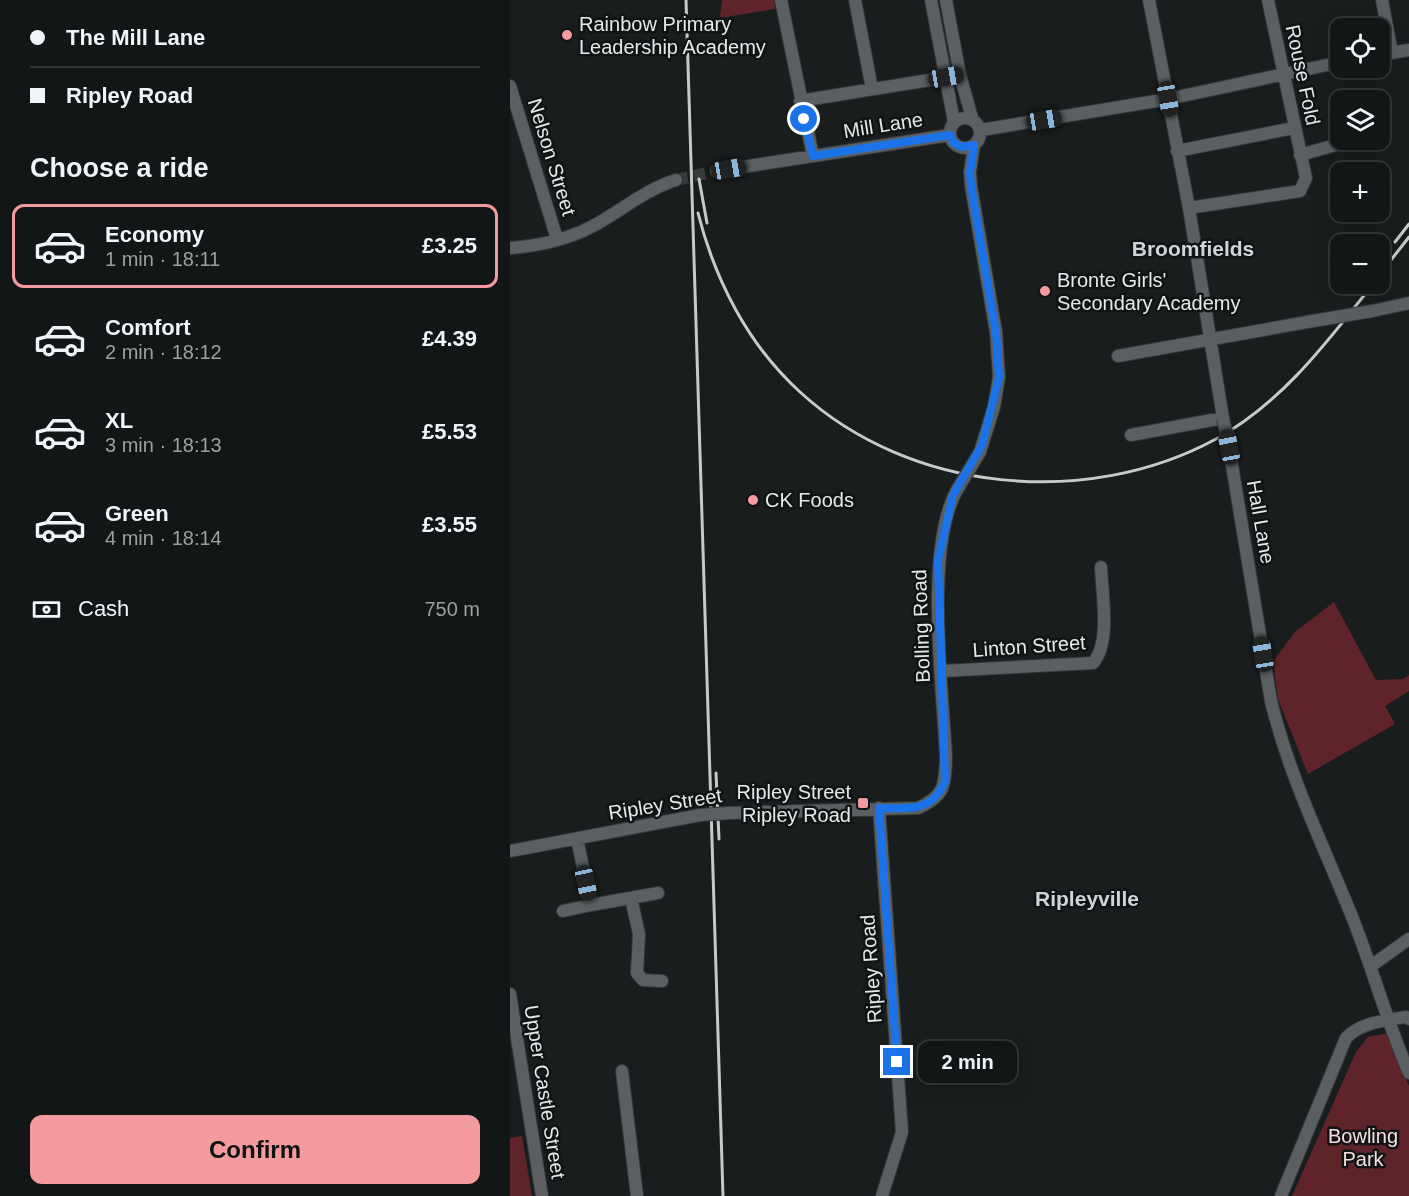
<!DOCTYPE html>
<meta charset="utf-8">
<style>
:root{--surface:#131616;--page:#202323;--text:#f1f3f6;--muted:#9d9fa1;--line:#323535;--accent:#f49b9f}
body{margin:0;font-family:Helvetica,sans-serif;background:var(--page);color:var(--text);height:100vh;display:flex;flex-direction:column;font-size:22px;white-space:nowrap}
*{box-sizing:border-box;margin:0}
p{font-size:20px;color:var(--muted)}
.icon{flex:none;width:33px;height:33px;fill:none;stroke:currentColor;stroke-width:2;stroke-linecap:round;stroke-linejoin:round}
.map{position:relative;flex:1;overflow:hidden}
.sheet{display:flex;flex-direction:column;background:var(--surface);width:510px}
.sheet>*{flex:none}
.guide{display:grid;align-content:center;height:132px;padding:0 30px;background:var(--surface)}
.buttons{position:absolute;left:820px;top:18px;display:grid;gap:12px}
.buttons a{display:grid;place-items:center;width:60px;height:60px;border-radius:12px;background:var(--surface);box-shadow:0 6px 24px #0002,0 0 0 2px var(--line);font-size:30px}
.end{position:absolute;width:27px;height:27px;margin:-14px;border:8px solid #1a73e8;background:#fff;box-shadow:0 0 0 3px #fff}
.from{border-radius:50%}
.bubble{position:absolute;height:42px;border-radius:12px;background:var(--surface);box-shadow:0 6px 24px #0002,0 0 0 2px var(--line);font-size:20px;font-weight:700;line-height:42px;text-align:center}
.car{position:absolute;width:18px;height:36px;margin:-18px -9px;border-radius:8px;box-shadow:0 0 4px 2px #0007;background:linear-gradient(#222 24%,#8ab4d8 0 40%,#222 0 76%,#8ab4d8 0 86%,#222 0)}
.guide b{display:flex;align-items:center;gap:21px;height:57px;font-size:22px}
.guide b+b{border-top:2px solid var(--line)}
.guide i{width:15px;height:15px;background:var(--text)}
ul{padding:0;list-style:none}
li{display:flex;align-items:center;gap:18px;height:84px;margin:0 12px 9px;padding:0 18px;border:3px solid transparent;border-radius:12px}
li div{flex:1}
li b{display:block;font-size:22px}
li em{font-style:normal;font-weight:700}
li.active{border-color:var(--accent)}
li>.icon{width:54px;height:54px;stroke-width:1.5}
h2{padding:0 30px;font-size:27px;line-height:72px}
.pay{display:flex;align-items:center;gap:15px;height:66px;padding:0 30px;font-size:22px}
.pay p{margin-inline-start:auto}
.primary-button{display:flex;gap:12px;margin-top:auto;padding:12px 30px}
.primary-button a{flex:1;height:69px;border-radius:12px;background:var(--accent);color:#111;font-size:24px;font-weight:700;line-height:69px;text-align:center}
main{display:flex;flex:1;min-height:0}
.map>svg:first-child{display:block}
</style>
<main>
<section class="sheet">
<div class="guide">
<b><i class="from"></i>The Mill Lane</b>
<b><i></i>Ripley Road</b>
</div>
<h2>Choose a ride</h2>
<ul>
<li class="active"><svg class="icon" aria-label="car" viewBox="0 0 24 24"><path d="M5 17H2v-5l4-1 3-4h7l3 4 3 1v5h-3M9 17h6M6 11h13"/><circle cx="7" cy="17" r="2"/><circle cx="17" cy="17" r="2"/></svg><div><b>Economy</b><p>1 min · 18:11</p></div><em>£3.25</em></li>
<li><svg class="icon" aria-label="car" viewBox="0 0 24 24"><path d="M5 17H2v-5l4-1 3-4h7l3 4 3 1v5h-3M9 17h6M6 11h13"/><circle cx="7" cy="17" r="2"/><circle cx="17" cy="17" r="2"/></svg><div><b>Comfort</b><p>2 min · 18:12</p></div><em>£4.39</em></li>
<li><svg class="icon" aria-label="car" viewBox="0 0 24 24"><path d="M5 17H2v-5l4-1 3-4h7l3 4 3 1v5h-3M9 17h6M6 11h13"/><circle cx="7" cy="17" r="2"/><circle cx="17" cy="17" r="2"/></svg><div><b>XL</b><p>3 min · 18:13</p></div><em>£5.53</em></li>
<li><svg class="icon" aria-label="car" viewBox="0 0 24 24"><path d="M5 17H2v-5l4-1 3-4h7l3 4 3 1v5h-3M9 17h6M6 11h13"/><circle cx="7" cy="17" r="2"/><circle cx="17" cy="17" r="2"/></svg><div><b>Green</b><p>4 min · 18:14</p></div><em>£3.55</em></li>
</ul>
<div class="pay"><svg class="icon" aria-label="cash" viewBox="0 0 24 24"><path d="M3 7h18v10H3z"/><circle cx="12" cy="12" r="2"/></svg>Cash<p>750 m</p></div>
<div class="primary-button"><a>Confirm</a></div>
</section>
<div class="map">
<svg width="899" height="1196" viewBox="0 0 899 1196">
<rect width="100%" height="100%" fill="#191d1e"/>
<path fill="#5f242a" d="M212,0h52l1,9 -55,9z
M824,602l42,78 27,-1 6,-4v16l-24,15 10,18 -87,50 -30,-75 -5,-38 23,-30z
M878,1033l21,53v110h-117l64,-144 12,-15z
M12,1136l10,60h-22v-58z"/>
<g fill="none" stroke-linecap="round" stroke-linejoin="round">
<path stroke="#383b3c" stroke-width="12" stroke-dasharray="12 6" stroke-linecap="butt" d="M166,180l40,-9"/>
<g stroke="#36383a" stroke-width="14">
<path id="minor" d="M271,0l32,156
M345,0l17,89
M421,0l23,122
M436,0l14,75 12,43
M872,0l10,53
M870,55l29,-5
M0,86l47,153
M290,101l160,-26
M440 133a15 15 0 1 1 30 0a15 15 0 1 1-30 0Z
M471,130l187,-31 173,-37
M464,145l-4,27 1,14 25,146 3,45 -5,30 -14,45
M667,151l117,-23
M790,155l53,-15
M206,171l234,-36
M679,208l111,-17 6,-13 -38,-178
M0,248c27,-2 56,-8 81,-21 29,-15 53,-37 85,-47
M862,311l37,-8
M608,356l195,-35
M621,435l92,-17 -34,-210 -40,-208
M719,447l42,254c18,75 53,146 82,218 20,51 34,103 56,154
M432,671l151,-8c18,-20 9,-69 8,-96
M369,808l23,324 -20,64
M219,813l189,-5c27,-12 27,-23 28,-51 -3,-67 -23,-217 14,-272
M67,839l14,66 67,-12
M0,851l190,-36
M121,898l8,36 -2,39 6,7 19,1
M53,911l28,-6
M861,966l38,-27
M0,994l32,202
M112,1071l15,125
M771,1196l65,-158c14,-15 39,-18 60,-21l3,2"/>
</g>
<use href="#minor" stroke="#5b5f61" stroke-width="12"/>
<path stroke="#c7c9ca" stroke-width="3" d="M176,0l37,1196
M189,179l8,44
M188,213c17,67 50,132 102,179 110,101 287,117 416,47 66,-36 111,-97 157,-155
M885,242l14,-18
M870,274l29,-37
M206,773l3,66"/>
<g stroke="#36383a" stroke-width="14" stroke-linecap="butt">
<path id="minor-bridge" d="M803,321l59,-10
M713,418l6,29
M450,485l20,-33
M190,815l29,-2"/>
</g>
<use href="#minor-bridge" stroke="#5b5f61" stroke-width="12"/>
</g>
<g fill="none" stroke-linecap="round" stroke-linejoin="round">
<path stroke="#1a73e8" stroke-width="8" d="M294,119l9,37 137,-21 3,7 8,5 13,-2 -4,27 1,14 25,147 3,44 -17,68 -29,50 -15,65 7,221c-13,32 -36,27 -66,27l18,254"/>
</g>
<g fill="#f49b9f" stroke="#101415" stroke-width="2">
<circle cx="57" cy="35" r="6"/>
<circle cx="535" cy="291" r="6"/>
<circle cx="243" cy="500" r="6"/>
<rect x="347" y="797" width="12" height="12" rx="3"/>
</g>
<g text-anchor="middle" stroke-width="5" stroke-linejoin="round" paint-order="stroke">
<g font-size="20" fill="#e6e8e9" stroke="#101415" text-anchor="start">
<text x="69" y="31">Rainbow Primary<tspan x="69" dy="23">Leadership Academy</tspan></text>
<text x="547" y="287">Bronte Girls'<tspan x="547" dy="23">Secondary Academy</tspan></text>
<text x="255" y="507">CK Foods</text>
<text x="341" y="799" text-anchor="end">Ripley Street<tspan x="341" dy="23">Ripley Road</tspan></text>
</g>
<g font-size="20" fill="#e6e8e9" stroke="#101415">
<text transform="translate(793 75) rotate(78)" y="7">Rouse Fold</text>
<text transform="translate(373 125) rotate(-9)" y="7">Mill Lane</text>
<text transform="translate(42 157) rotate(73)" y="7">Nelson Street</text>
<text transform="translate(751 522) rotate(80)" y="7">Hall Lane</text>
<text transform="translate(411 626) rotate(-92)" y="7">Bolling Road</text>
<text transform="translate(519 646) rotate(-4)" y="7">Linton Street</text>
<text transform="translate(155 804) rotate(-9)" y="7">Ripley Street</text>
<text transform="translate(361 969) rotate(-94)" y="7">Ripley Road</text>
<text transform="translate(35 1092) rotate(81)" y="7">Upper Castle Street</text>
</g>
<g font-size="20" fill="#f7ddde" stroke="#101415">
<text x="853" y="1143">Bowling<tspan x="853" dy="23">Park</tspan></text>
</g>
<g font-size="21" font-weight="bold" fill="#d0d4d6" stroke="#101415">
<text x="683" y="256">Broomfields</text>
<text x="577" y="906">Ripleyville</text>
</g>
</g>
</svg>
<div class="buttons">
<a><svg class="icon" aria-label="locate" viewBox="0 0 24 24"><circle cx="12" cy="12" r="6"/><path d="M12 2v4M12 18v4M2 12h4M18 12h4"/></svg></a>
<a><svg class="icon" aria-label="layers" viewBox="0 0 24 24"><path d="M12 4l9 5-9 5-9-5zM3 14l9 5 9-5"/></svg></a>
<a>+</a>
<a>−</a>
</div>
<i class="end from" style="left:294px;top:119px"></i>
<i class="end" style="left:387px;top:1062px"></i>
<div class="bubble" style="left:408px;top:1041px;width:99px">2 min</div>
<i class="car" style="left:436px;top:77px;rotate:80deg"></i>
<i class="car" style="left:658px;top:99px;rotate:170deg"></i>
<i class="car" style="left:534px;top:120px;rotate:81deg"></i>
<i class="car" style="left:219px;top:169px;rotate:81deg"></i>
<i class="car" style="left:719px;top:447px;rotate:349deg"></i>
<i class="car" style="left:753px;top:654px;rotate:351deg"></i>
<i class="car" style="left:76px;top:883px;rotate:168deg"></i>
</div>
</main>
